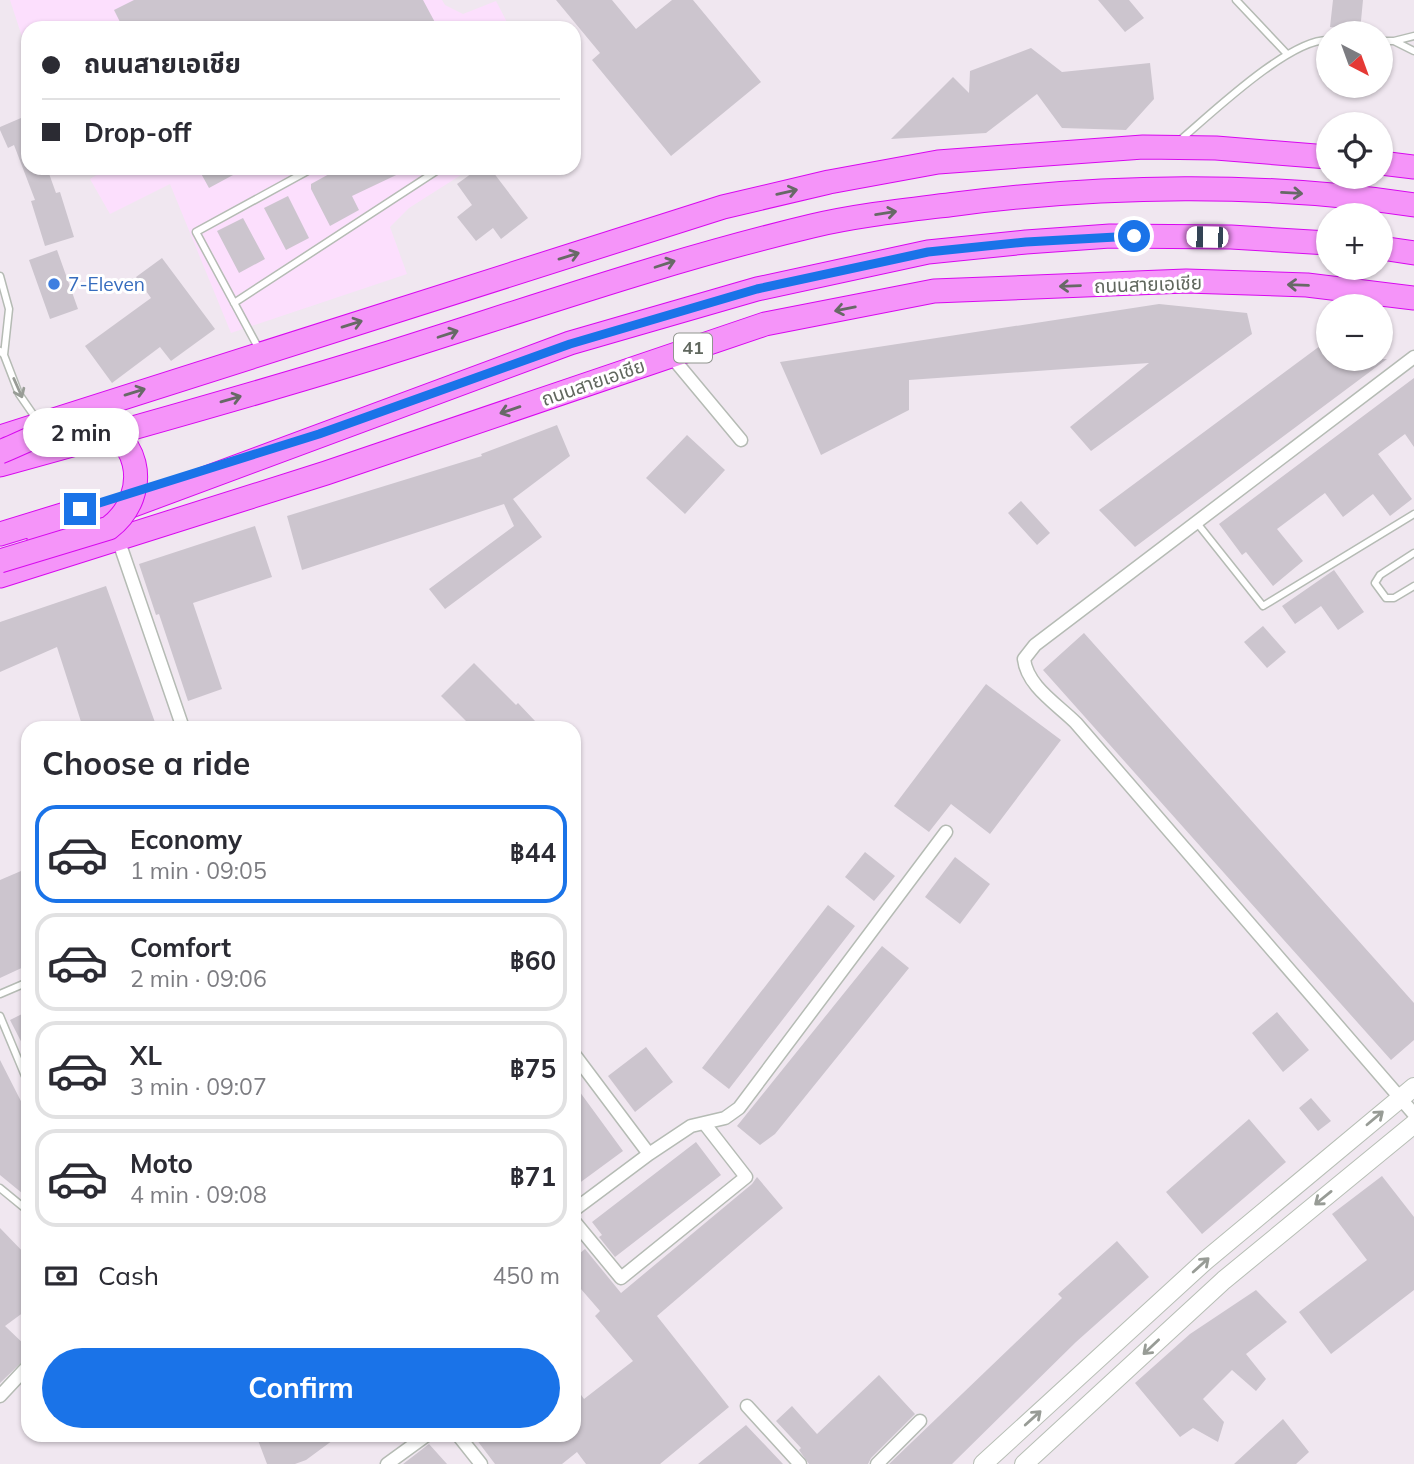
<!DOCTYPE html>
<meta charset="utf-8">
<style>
:root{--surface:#fff;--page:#f7f7f7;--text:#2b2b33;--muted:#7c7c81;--line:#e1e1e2;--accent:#1a73e8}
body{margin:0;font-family:Mulish,"Noto Sans Thai",sans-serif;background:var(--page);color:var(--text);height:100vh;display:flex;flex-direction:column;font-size:26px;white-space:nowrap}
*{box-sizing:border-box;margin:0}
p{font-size:23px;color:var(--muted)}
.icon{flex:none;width:38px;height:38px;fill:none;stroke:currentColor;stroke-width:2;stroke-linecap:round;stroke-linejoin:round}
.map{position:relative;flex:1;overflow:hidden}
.side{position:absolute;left:21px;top:721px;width:560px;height:721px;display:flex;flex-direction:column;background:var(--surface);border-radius:21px;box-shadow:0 2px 5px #0004}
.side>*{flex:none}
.guide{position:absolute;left:21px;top:21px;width:560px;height:154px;border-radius:21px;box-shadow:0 2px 5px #0004;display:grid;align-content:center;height:154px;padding:0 21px;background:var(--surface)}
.needle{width:46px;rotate:139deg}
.buttons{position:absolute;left:1316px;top:21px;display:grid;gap:14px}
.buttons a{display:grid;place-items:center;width:77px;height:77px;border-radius:50%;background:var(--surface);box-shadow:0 2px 5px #0004;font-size:35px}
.end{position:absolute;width:32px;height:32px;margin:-16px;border:9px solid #1a73e8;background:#fff;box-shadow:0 0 0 4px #fff}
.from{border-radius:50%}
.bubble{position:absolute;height:49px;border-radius:24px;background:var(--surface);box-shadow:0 2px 5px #0004;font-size:23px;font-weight:700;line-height:49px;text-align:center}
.car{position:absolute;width:21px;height:42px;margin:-21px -10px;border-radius:9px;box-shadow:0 0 5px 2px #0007;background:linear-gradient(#fff 24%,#345 0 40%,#fff 0 76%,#345 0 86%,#fff 0)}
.guide b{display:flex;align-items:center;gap:24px;height:66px;font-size:26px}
.guide b+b{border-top:2px solid var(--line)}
.guide i{width:18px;height:18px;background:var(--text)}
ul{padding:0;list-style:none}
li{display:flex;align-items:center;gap:21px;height:98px;margin:0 14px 10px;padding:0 7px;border:4px solid var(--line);border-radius:21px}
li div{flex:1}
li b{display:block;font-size:26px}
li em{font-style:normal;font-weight:700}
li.selected{border-color:var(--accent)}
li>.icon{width:63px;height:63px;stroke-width:1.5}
h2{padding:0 21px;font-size:32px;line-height:84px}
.pay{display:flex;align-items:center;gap:18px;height:77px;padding:0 21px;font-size:26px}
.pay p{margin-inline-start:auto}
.cta{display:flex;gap:14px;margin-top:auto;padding:14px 21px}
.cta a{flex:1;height:80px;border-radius:42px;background:var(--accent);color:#fff;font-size:28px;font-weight:700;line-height:80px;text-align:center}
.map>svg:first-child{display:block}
</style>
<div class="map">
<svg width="1414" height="1464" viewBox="0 0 1414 1464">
<rect width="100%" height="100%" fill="#f0e7f0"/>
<path fill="#fcdffd" d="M10,0h432l3,5 18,9 33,-13 14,27h-482v27z
M108,168h364l-63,40 -19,19 17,47 -176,59 -61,-149 -60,30 -20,-35z"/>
<path fill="#ccc5ce" d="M134,0h289l15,28h-315l-9,-18z
M556,0h56l24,29 36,-29h21l68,82 -90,74 -79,-96 8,-7z
M1098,0h31l15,18 -19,14z
M1333,0h30l-3,31 -30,-4z
M1031,48l31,24 88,-9 4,36 -28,31 -64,-2 -25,-34 -51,39 -95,6 62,-62 16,16 1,-22z
M21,118l3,7 4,-1v44h19l9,25 4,-1 14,45 -29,9 -14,-45 4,-1 -21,-55 -6,3 -8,-18v-3z
M198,168h48l-37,20z
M340,168h71l-59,28 7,14 -29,16 -19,-37v-5z
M479,168h11l38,50 -27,21 -8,-11 -17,13 -19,-24 15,-12 -15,-21z
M288,196l21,42 -23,12 -22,-42z
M243,218l22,41 -26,14 -22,-42z
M57,250l21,59 -28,10 -21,-59z
M162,258l53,71 -44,32 -11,-14 -48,36 -27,-37 66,-48 -15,-21z
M1159,304l88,9 5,21 -161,117 -21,-24 79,-64 -240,17v30l-88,45 -41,-93z
M1328,340v19h59l-252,188 -36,-37z
M1414,378v69l-9,-13 -27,20 34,45 -22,17 -17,-22 -30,23 -18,-24 -48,36 26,32 -30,25 -27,-34 -4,3 -23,-31z
M557,425l13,31 -57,43 29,38 -97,72 -16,-20 85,-63 -10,-22 -202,66 -15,-54 195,-60 -1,-2z
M687,435l38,35 -40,44 -39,-36z
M1021,501l29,32 -13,12 -29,-32z
M255,526l17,51 -79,26 29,86 -34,12 -29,-87 -3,1 -17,-51z
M1334,570l30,42 -26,18 -17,-24 -26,18 -13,-18z
M106,586l51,142h-74l-26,-81 -57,25v-50z
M1263,626l23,26 -19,16 -23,-26z
M1084,633l330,370v37l-23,20 -348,-390z
M474,663l42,42 2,-2 17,18 -8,7h-54l-32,-32z
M986,684l75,56 -71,94 -39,-30 -22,28 -35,-26z
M865,852l30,24 -21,25 -29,-24z
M955,857l35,27 -30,40 -35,-27z
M28,868v97l-28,13v-98z
M828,905l27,21 -126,163 -27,-21z
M882,946l27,22 -134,166 -15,11 -23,-19z
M28,1011v44l-18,-35z
M1277,1012l32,38 -26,22 -31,-39z
M646,1047l27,35 -38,30 -27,-36z
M0,1060l28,55v83l-28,-23z
M574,1084l49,67 -49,36z
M1311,1098l20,23 -13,10 -19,-23z
M1249,1119l37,43 -84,72 -36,-42z
M696,1142l25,33 -106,82 -16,-20 3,-2 -10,-13z
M1382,1176l32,41v73l-83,64 -32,-42 68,-52 -35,-46z
M757,1177l26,31 -126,108 72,91 -69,57h-74l-9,-12 -15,12h-67l-22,-29h101v-50l10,14 49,-38 -38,-45 5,-5 -26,-30v-23l11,-9 36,44 131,-109z
M0,1228l28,29v52l-23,17 23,22v8l-28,27z
M1117,1241l32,36 -73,65 -124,122h-63l173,-166 -4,-4z
M1256,1290l31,32 -41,32 20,25 -10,12 -24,-21 -29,29 21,23 -6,20 -25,-14 -13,9 -45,-54 55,-49z
M879,1375l36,39 -44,44 -3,6h-59l-10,-14 2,-2 -25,-27 16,-15 25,28z
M1283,1419l26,33 -13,12h-62z
M746,1425l37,39h-85z
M256,1435h84l-34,25 -11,4h-28z
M429,1444l18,20h-44z"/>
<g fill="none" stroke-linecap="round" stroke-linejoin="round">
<g stroke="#b5bbb4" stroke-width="9">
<path id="lane" d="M1236,0l51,54
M1381,41h13l20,10
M1394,41l20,-5
M1179,141c32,-27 110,-102 149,-101
M0,276l9,33 -5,46
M234,303l207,-135
M0,351l4,4 15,39 18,26
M260,351l-64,-119 117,-64
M1197,523l66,83 151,-92
M1414,553l-34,22 -5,8 11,15h8l20,-12
M0,994l28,-12
M0,1016l28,67
M0,1188l28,23"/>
</g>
<g stroke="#b5bbb4" stroke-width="15">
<path id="street" d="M671,356l70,84
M1414,357l-379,288 -11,14c3,27 33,45 52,64l338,391
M118,539l65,189
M574,1054l75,100
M574,1210l75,-56 42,-28 34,-8 14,-10 207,-276
M574,1221l47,57 125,-101 -42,-54
M0,1396l28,-30
M747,1406l53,58
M458,1435l23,29
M387,1464l40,-29
M877,1464l43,-43"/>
</g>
<g stroke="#b7beb5" stroke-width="20">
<path id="secondary" d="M983,1464l222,-203 209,-174
M1024,1464l200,-184 190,-156"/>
</g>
<g stroke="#d708ef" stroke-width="25">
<path id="highway" d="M1381,163l33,4
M1381,248l33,5
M0,437l723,-230 106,-25 109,-20 205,-15 73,1 112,9
M0,465c127,-35 253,-70 379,-109 144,-45 286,-95 433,-130 47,-11 96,-16 144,-22 148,-19 310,-22 458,1
M0,534l72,-22
M39,540l531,-197 187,-54 171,-37 98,-10 84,-6 121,1 97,6
M0,576l326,-103 439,-149 169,-33 252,-10 121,4 107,13"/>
</g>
<use href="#lane" stroke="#fff" stroke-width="6"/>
<use href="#street" stroke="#fff" stroke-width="12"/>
<use href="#secondary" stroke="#fff" stroke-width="18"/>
<use href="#highway" stroke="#f594f9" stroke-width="23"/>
<g stroke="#d708ef" stroke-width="25" stroke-linecap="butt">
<path id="highway-bridge" d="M0,452c23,-9 57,-28 81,-28 59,0 73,70 28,104l-109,33"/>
</g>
<use href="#highway-bridge" stroke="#f594f9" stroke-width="23"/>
</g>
<defs><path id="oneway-shaft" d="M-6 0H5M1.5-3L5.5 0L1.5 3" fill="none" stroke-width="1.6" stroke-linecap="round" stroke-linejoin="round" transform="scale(1.75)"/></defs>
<g stroke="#676966">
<use href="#oneway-shaft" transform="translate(787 192) rotate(-13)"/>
<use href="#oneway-shaft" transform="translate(1292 193) rotate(3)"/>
<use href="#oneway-shaft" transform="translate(886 213) rotate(-9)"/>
<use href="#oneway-shaft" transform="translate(569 256) rotate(-17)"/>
<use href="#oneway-shaft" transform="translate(665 264) rotate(-18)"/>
<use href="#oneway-shaft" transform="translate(1298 285) rotate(-178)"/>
<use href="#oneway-shaft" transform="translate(1070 286) rotate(178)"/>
<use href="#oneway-shaft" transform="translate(845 309) rotate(169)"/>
<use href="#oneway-shaft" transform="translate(352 324) rotate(-17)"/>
<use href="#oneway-shaft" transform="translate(448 334) rotate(-18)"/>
<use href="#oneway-shaft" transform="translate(135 392) rotate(-17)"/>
<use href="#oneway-shaft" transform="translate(231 399) rotate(-16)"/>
<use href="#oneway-shaft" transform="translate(510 410) rotate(161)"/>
</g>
<g stroke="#989c96">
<use href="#oneway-shaft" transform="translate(18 388) rotate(66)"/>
<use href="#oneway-shaft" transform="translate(1375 1118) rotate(-40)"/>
<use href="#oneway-shaft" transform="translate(1323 1198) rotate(141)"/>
<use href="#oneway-shaft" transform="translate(1201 1265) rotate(-42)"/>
<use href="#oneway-shaft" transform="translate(1151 1347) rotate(137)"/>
<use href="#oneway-shaft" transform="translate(1033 1418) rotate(-42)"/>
</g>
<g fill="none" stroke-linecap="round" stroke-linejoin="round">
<path stroke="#1a73e8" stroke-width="9" d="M80,509l239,-75 251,-90 187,-55 171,-37 98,-10 108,-6"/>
</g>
<circle fill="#3f7fe0" stroke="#fff" stroke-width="2.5" cx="54" cy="284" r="7"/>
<g text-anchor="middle" stroke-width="6" stroke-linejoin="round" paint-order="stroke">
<rect fill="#fff" stroke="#90958e" stroke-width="2" x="674" y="333.5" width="38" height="29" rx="5"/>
<g font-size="18" font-weight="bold" fill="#60675e">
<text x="693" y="354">41</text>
</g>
<g font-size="19" fill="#366cbe" stroke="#fff" text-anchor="start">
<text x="68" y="291">7-Eleven</text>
</g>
<g font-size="19" fill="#60675e" stroke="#fff">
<text transform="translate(1148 284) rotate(-2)" y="7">ถนนสายเอเชีย</text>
<text transform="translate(593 382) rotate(-19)" y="7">ถนนสายเอเชีย</text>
</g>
</g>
</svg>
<div class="buttons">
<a><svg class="needle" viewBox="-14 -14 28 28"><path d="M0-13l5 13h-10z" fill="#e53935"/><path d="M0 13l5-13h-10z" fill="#7c7c81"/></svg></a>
<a><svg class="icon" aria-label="locate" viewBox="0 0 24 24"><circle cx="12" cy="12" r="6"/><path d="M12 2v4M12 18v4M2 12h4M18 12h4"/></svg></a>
<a>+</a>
<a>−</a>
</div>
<i class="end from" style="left:1134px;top:236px"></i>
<i class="end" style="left:80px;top:509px"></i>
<div class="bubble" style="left:23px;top:408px;width:116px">2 min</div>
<i class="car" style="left:1207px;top:237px;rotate:271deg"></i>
<div class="guide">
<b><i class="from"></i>ถนนสายเอเชีย</b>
<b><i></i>Drop-off</b>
</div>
<section class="side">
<h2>Choose a ride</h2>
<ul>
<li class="selected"><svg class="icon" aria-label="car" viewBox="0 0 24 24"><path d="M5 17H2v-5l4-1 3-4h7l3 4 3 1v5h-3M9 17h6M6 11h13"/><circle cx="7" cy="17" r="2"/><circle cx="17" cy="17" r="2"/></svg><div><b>Economy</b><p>1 min · 09:05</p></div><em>฿44</em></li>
<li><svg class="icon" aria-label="car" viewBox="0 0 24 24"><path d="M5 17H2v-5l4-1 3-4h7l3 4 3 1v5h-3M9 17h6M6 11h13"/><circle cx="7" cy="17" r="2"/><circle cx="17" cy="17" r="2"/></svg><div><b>Comfort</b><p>2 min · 09:06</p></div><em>฿60</em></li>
<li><svg class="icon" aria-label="car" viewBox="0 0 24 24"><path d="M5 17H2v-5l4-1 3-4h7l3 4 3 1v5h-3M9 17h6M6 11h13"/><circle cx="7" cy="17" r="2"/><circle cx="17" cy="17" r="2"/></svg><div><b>XL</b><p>3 min · 09:07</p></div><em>฿75</em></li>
<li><svg class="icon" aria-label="car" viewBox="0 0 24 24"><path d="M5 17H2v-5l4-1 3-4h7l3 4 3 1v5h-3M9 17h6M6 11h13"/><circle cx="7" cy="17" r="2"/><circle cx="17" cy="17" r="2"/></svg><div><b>Moto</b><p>4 min · 09:08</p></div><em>฿71</em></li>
</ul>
<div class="pay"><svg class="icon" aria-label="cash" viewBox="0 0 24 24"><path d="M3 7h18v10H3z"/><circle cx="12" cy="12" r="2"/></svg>Cash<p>450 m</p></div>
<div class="cta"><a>Confirm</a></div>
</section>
</div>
